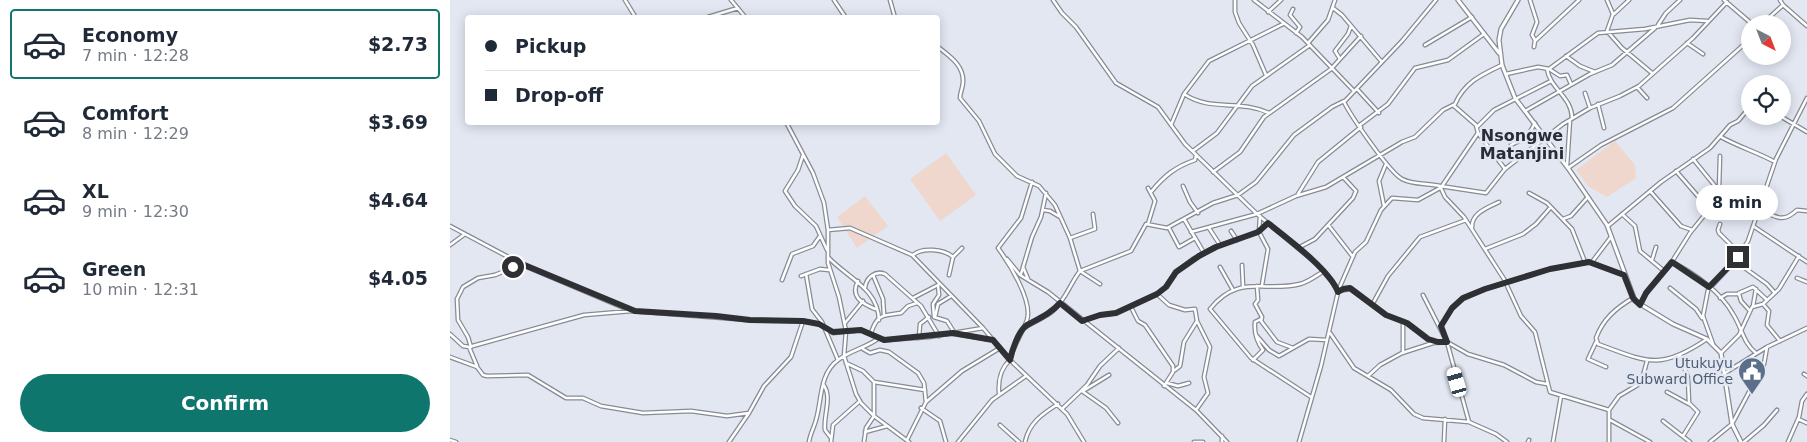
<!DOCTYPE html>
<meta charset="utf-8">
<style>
:root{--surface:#fff;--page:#f6f6f7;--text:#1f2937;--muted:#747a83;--line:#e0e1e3;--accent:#0f766e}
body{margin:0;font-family:"DejaVu Sans",sans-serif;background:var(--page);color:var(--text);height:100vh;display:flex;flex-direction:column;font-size:19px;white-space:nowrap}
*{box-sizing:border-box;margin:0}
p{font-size:16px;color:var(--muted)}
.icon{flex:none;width:28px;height:28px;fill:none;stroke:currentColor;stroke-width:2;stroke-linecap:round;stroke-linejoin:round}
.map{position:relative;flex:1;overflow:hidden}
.panel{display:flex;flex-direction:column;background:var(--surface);width:450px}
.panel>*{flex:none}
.banner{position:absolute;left:15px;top:15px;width:475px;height:110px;border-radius:5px;box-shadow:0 2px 12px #0003;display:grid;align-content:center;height:110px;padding:0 20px;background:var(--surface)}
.needle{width:32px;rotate:138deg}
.buttons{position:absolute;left:1291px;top:15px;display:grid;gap:10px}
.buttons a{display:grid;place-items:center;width:50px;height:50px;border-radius:50%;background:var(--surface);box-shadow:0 2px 12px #0003;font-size:25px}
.end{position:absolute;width:22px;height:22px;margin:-11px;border:6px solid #2e3034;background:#fff;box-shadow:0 0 0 2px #fff}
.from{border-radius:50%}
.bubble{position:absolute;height:35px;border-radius:18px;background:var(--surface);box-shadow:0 2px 12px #0003;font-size:16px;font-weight:800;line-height:35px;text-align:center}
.car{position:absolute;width:15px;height:30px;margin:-15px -8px;border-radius:6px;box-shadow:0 0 4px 1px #0007;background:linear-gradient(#fff 24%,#345 0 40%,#fff 0 76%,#345 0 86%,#fff 0)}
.banner b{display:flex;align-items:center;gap:18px;height:48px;font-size:19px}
.banner b+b{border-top:1px solid var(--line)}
.banner i{width:12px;height:12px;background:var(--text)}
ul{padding:9px 0 0;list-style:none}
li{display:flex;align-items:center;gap:15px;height:70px;margin:0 10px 8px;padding:0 10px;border:2px solid transparent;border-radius:5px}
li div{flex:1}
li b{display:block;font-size:19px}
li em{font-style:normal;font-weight:800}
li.on{border-color:var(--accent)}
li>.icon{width:45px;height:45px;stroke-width:1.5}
.action{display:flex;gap:10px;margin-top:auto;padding:10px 20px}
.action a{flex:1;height:58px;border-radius:30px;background:var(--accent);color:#fff;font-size:20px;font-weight:800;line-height:58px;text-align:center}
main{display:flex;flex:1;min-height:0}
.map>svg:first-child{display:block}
</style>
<main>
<section class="panel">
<ul>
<li class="on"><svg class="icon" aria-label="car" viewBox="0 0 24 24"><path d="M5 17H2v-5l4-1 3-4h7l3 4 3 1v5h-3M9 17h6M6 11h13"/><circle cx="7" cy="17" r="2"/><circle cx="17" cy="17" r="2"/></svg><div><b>Economy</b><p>7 min · 12:28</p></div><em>$2.73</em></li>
<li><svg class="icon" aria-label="car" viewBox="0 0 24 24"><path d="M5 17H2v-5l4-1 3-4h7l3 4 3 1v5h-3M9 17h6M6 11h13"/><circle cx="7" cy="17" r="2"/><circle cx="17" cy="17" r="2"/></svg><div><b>Comfort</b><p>8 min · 12:29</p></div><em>$3.69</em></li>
<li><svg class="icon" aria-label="car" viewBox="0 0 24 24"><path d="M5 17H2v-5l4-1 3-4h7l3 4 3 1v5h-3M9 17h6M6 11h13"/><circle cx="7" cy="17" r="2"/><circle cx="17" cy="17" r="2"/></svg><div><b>XL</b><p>9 min · 12:30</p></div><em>$4.64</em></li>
<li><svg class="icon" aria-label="car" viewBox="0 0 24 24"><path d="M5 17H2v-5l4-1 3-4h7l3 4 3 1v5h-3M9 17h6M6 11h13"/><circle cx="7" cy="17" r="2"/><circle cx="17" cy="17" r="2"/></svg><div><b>Green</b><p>10 min · 12:31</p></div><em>$4.05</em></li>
</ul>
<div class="action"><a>Confirm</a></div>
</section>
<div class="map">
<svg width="1357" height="442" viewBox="0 0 1357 442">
<rect width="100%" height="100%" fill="#e2e7f2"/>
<path fill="#efd7ce" d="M1165,141l20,24 1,13 -29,19 -18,-10 -13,-17z
M496,153l30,42 -36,26 -30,-42z
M415,196l23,30 -31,22 -20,-31z"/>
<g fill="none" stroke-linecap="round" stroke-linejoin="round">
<g stroke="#878b95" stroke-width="5">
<path id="minor" d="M175,0l11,18
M281,0l15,18
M384,0l12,18
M440,0l5,18
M603,0l9,13 14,14 40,56 42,24 27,37 72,70 61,51 14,17 6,10 -17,74 -22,76
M785,0v12l4,11 14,22 13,30
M804,0l48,37 52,54
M986,0l-34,41 -58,61c7,14 45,70 58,77 11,6 26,4 38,7l5,11 19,20 40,62 17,37 14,16 15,60 59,18v32
M1080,0l7,22 -5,13 3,5 -1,7
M1157,0l6,14 -6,17 15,17 30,25
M1274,0l28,24
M1330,0l3,5
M883,8l9,7 39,46
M843,9l-3,6 10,12 -4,6
M818,12l13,-12
M1164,14l15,-14
M255,18l33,-10
M1312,24l21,-19 24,21
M1208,25l8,-12 14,-13
M1085,41l44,-41
M858,43l20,-23 7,-20
M1237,43l16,11
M975,45l47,-28
M488,47c11,9 26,18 25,35 0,6 -3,10 -3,16l19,23 16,33 22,22 22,10 16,19 15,33 10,33c-10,13 -14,28 -27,40 -9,8 -22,11 -31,19
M1116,56l14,10 15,6
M890,59l-5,-8 13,-17 3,-8
M1097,69c3,20 25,28 25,49
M1099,69l11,7 7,-1 4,9
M1056,74l32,-7 11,2 49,-36 47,-4 45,-9 17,1
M1187,87l10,11
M907,89l22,24
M1135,93l5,15
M734,94c27,18 55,5 85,19
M1148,104l6,24
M1003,105l23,20 2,8 27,36
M1075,111l65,-37 22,-9 43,-37
M1330,116l27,16
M336,122l27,51 11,30 4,27v33l11,34 7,34 -2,25 12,38 5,9 13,13 35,26
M721,125l13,-31 25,-33 74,-37
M910,125l28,-21 27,-36 33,-8 36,-26
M1027,127l17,-17 57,-29
M1271,137c18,10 36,15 54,25
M1061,145l16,-8 8,-14
M743,151l24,-18 35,-47 58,-41
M353,155l-5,15 -13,21 10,15 21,20 11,24
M1243,159l22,27 41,28
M1117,166l3,-46
M1118,168l33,-23 72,-37 77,-69
M1226,171l33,38
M763,172l27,-20 24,-35 67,-48 30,-33
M733,186l7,16 8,11
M990,186l46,7 19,-24 58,-45 27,-16 30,-12 19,-10 54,-48 34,-36
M992,186l36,-53
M1269,189l1,-33
M1200,191l31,35 11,4
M701,192c13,-16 24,-25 44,-32l1,-5
M1079,193l18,10 25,26 13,33
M848,194l20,-32 43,-35
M934,206l-5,-25 7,-17
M1308,209c17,6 23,16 39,1l10,1
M593,210l7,1 10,6
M1172,214l13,12 5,25 24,20
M810,216l-1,16 9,17 -6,36
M734,219l20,34
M1113,219l8,-3 17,-19
M698,224l7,-23 -7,-13
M1270,224l-2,6 1,3 21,21
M0,226l77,41 104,44 117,9 55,1 16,3 14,9 28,-3 25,10 43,-3 54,-9
M879,226l24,31
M1158,226l53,-44 49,-34 20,-23 8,-4 12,-14
M1303,226l54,36
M719,228l10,19 16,-9
M759,228l11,17
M1022,228c-1,-15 15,-20 27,-26
M378,230l22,-2 62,27 71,73 27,32 57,54 17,28
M781,231l6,9
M741,232l66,-18 39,-18 30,-9 76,-45 13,-5 28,-27 12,-6c10,-22 26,-29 47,-39
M620,238l25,-9 -2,-15
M0,245l15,-11
M848,248l17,-9 38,-41 3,-7 -13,-14
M1035,249l38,-15 13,-10 15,-17
M463,255c9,-8 31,-6 40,2
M378,257c18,20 50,31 51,63
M557,259l13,16 28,17 148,118 31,32
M1202,260l4,-13
M1285,261l32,23 7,8
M1142,262l19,-25
M1222,262c22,11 49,30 61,52 9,14 10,29 23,39
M792,265l1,21
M573,267l5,12
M770,267l13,23
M630,271l51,-20 15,-27 21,4 46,-25 25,-8 18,-13 38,-47 38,-28 12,-6
M630,271l20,13
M356,274l6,35 10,13 16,38
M571,274l11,-37 9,-20 5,-24
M423,275l10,24 1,16
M499,275l4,-18 9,-9
M351,276l19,-7 9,1
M1347,278l10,4
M332,280l10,-26 21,-8 7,-10
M408,281c-8,15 3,22 17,28
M807,286l1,14 -3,4 7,13 -1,4 16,21 16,6
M415,288c1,-10 10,-18 20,-14l36,32 18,30
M1220,288l26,21 6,9
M888,291l17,-39 11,-10 15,-32 11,-12 26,2 22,-12
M889,291l11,-2 36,26 21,8 21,16 8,3
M1289,293l14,-6 13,12
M707,294l12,11 16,5 10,-1 2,12 13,26 -6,30 4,16 -12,17
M973,295l24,47 22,80
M463,298l25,-13
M1183,298c-17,10 -30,21 -37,40l2,6c49,18 62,27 109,-5
M1270,298l7,-4h12l2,7 9,10
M1313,304l6,7 -2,14 13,16
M922,305l16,-29 32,-39 46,-17
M1190,305l9,-16 24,-29 17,-27 33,-41
M1303,306l3,-17
M681,307l7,14 7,4 28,41v6l-9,14
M484,317l-1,-13 6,-9 -1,-10
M484,317l13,4 7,11
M485,317l3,-13 13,-8
M632,321l18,-6 16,-2 41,-19 9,-7 10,-15 17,-13 22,-12 44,-15 9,-9
M395,323l18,-22
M991,326l11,-17 11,-10 22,-10 65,-20 39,-7 35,13
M421,333c7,-21 13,-17 30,-20l7,-7 9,-3
M880,333l24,35 37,22 23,24 9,4 46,4 27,12 11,8
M0,334l13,12 6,1 115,-32 47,-4
M504,334l39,6
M806,335l13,15 10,6 30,-17 18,1
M469,338l1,-14 9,-7
M1146,342l-8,17 18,8
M1263,344l-10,-28 5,-26 27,-29 13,-20 28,-82 31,-61
M19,347l8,19
M21,347l-3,-10 -10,-17 -1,-21 6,-12 15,-9 17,-3 27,-11
M413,349l7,4 10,-3 9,2 29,21 6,10 2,19
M953,353v-31
M1271,353l18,-18 13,-28 11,-3 16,-15 20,-33
M1230,356l8,22 1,25 9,9 -15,24
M0,357l27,10 6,8 4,1 41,-1 38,23h17l18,8 42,7 48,-2 36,5 22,-3 15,-27 27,-29 12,-36
M803,360l10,-10c-6,-8 -9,-18 -8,-28l6,-3
M396,363l17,8 11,11 51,8
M725,370l5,-4 4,-24 13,-21
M1275,373l42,-26 40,-19
M1354,374l3,2
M918,376l12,-11 22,-12 31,-10 14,-1 21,12 36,11 32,17 11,2
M717,383l11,3 11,-3
M373,384c10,13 0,31 2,46l6,8
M632,391l24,17 12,15
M633,391l26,-16
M1217,392l22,12
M549,393c-1,-12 2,-25 11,-33 3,-14 12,-26 17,-40 6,-19 -18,-57 -29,-72l23,-30 11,-36
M861,397l-60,-39 -41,-49c29,-36 55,-16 90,-25 8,-2 16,-8 24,-13
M471,408l19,13 6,21
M612,409l25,-24 13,-19 19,-18
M1159,410l10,-14 22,-13 6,-22
M1348,419l9,4
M1160,420l40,22
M1213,421l27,21
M550,425l19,17
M415,432l22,-6
M0,440l6,2
M457,440l19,-38 36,-31 38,-23
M279,442l20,-29
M359,442c1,-8 5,-14 7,-22 6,-20 3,-46 22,-60 13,-10 28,-12 41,-22
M381,442l2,-17 27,-24
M414,442l2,-14 8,-12v-34
M508,442l34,-42 34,-24
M575,442c4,-19 17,-28 33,-38
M744,442h9
M772,442v-6
M994,442l1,-23
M1078,442l1,-2
M1103,442l8,-46
M1260,442l22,-18 32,-60 3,-17
M1294,442l20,-17 13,-15
M1338,442l11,-25 3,-16 5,-7"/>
</g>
<g stroke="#878b95" stroke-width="5.5">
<path id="tertiary" d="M1008,0l41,53
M1068,0l-17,29 -2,11 3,25 13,33 53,70 39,57 28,76 38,23 34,15 14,14 11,71 9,18"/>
</g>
<use href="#minor" stroke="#fff" stroke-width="2.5"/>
<use href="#tertiary" stroke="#fff" stroke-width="3"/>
</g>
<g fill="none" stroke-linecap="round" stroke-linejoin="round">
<path stroke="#2e3034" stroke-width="6" d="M63,267l9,-3 113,47 81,5 34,4 53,1 16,3 14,8 28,-2 23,10 69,-7 40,7 17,20c2,-9 8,-29 17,-35 13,-7 23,-11 33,-22l22,18 18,-6 16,-2 41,-19 9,-7 10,-15 23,-16 17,-9 42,-15 10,-9c19,15 62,47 70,69l5,-3 7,-1 36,27 21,8 21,16 10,3h9l-6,-16 11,-18 11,-10 22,-9 65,-20 39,-7 35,13 9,23 7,7 6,-12 26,-31 37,25 29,-30"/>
</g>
<defs>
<g id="civic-pin" transform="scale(1.4375)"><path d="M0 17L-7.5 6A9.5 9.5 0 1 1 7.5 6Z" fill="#5c6f8a" stroke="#e2e7f2"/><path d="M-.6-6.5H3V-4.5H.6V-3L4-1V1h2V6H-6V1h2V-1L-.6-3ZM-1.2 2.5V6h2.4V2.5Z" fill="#fff"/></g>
</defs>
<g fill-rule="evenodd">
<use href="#civic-pin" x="1302" y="371"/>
</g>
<g text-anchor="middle" stroke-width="5" stroke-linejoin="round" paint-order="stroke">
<g font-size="14" fill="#4e5e75" stroke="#e2e7f2" text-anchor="end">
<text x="1283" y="368">Utukuyu<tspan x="1283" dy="16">Subward Office</tspan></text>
</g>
<g font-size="16" font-weight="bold" fill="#2a2d36" stroke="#e2e7f2">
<text x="1072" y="141">Nsongwe<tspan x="1072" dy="18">Matanjini</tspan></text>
</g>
</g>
</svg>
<div class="buttons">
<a><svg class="needle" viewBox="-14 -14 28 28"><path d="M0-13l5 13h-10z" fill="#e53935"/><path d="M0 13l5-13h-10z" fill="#747a83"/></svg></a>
<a><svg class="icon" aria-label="locate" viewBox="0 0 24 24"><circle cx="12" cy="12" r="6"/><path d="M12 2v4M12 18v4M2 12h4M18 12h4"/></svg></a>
</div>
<i class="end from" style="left:63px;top:267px"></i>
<i class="end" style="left:1288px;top:257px"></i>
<div class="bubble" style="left:1246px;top:185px;width:82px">8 min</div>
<i class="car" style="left:1007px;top:382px;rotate:344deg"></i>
<div class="banner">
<b><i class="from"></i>Pickup</b>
<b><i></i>Drop-off</b>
</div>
</div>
</main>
